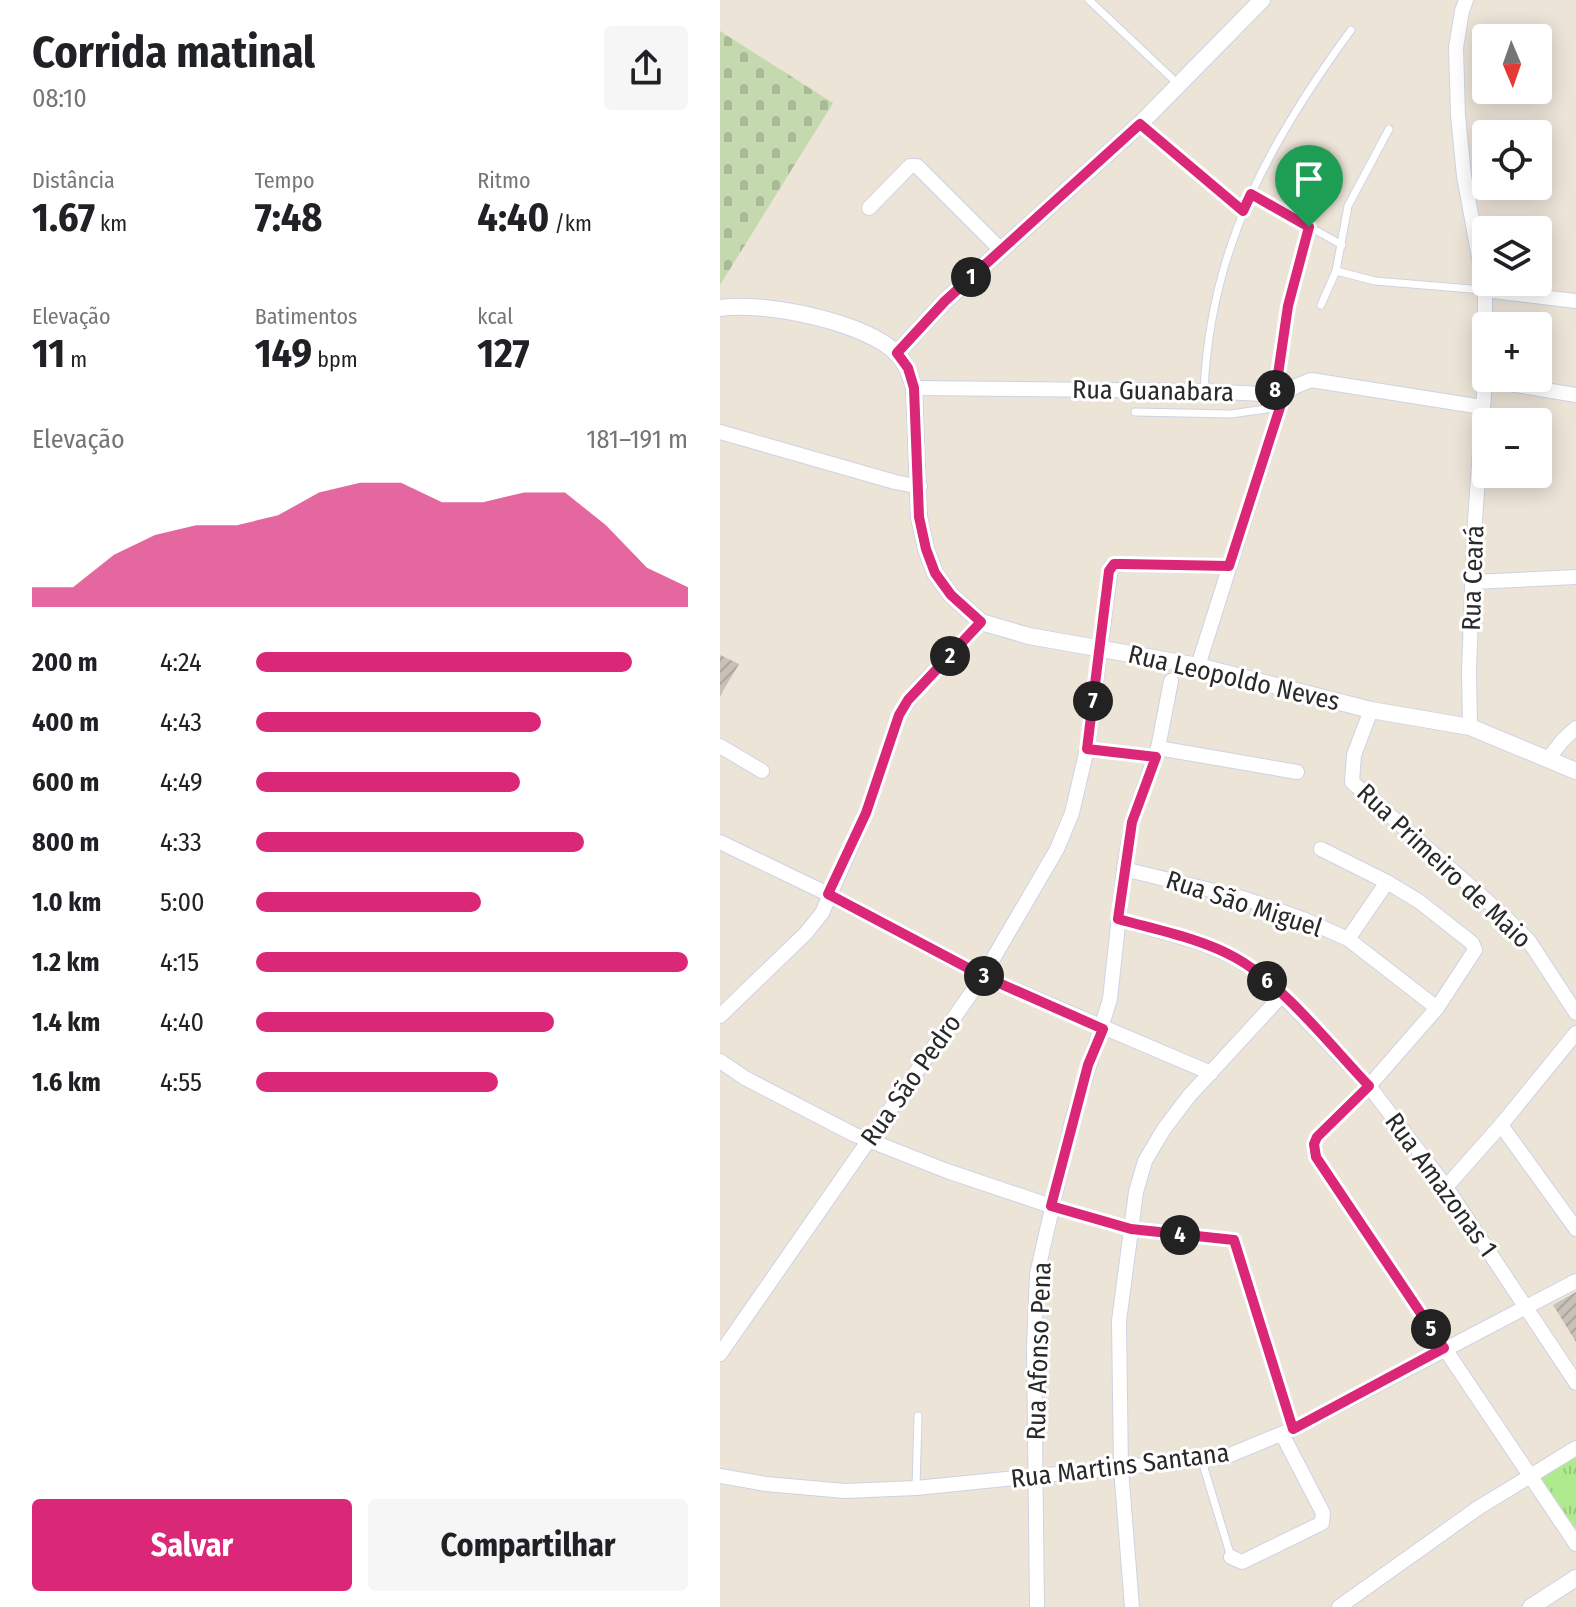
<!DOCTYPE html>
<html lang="pt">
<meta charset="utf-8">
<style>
body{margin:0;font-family:"Fira Sans Condensed",sans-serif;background:#f6f6f6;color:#202124;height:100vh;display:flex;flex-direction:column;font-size:30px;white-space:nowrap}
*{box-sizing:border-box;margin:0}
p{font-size:26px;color:#757577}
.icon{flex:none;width:44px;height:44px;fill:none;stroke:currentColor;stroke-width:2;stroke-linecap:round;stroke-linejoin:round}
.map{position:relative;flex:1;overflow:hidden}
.details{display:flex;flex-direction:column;background:#fff;width:720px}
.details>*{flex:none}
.needle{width:52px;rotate:178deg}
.buttons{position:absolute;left:752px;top:24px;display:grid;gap:16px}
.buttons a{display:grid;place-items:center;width:80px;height:80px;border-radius:8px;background:#fff;box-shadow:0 4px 20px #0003;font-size:40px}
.pin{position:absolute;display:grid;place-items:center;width:68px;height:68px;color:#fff;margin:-82px -34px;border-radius:50% 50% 50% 0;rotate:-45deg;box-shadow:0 0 8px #0007}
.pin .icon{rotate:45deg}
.km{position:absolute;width:40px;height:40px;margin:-20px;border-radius:50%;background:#222;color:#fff;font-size:22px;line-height:40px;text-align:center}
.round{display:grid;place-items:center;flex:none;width:84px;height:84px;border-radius:8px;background:#f6f6f6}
.head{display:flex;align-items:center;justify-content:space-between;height:136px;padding:0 32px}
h1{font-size:44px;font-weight:700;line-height:60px}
.metrics{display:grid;grid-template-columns:repeat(3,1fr);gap:12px;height:136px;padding:8px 32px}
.metrics div{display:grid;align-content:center}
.metrics b{font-size:40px;font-weight:700}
.metrics small{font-size:22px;font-weight:400}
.metrics p{font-size:22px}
.chart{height:224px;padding:16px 32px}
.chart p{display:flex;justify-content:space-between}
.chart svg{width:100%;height:144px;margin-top:8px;fill:#db2777;opacity:.7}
.cta{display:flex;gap:16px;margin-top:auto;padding:16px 32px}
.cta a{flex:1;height:92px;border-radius:8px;background:#db2777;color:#fff;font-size:32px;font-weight:700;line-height:92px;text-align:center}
.cta a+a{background:#f6f6f6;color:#202124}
ul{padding:0 32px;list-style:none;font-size:26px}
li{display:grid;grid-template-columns:128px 96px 1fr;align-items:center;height:60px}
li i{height:20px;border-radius:10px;background:#db2777}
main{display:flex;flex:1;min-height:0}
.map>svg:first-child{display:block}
</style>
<main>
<section class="details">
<div class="head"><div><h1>Corrida matinal</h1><p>08:10</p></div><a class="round"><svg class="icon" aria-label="share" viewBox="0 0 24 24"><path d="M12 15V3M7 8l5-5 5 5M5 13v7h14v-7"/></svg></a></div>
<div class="metrics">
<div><p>Distância</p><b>1.67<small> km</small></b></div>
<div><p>Tempo</p><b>7:48</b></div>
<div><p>Ritmo</p><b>4:40<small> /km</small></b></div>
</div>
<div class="metrics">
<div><p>Elevação</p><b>11<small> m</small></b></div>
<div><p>Batimentos</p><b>149<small> bpm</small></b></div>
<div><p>kcal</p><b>127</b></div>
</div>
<div class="chart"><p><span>Elevação</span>181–191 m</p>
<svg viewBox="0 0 160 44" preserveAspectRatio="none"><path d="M0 44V38L10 38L20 28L30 22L40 19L50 19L60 16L70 9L80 6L90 6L100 12L110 12L120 9L130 9L140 19L150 32L160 38V44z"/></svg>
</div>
<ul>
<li><b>200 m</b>4:24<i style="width:87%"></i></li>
<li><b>400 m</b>4:43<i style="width:66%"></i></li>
<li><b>600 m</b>4:49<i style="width:61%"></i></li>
<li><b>800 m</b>4:33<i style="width:76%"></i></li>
<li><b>1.0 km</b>5:00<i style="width:52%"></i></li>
<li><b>1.2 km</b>4:15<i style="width:100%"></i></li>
<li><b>1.4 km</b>4:40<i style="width:69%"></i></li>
<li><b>1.6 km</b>4:55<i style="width:56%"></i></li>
</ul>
<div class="cta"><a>Salvar</a><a>Compartilhar</a></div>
</section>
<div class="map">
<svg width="856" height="1607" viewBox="0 0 856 1607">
<defs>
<pattern id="grass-tufts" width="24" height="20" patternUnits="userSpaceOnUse" patternTransform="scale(2)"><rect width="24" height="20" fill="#b0ea8e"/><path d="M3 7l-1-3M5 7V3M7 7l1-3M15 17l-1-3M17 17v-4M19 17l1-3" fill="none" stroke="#97c97a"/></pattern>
<pattern id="cemetery-stones" width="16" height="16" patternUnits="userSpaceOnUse" patternTransform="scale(2)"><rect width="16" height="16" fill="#c4d9ae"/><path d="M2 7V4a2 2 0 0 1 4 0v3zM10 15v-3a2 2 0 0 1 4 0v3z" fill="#a8ba96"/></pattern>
<pattern id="building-hatch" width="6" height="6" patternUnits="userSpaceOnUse" patternTransform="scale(2)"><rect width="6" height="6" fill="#c8c1b8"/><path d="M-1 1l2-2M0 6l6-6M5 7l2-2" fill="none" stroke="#aca69e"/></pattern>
</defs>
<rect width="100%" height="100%" fill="#ede4d8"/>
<polygon fill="url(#grass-tufts)" points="856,1455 856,1529 818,1474"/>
<polygon fill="url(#cemetery-stones)" points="0,31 113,103 0,285"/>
<g fill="url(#building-hatch)">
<polygon points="0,655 19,664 0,696"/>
<polygon points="856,1292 856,1342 833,1305"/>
</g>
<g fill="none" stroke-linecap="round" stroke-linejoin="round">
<defs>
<g id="service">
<polyline points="369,0 458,84"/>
<polyline points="421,125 523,211"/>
<polyline points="531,194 622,245"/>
<polyline points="616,271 655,281 764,290"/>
<polyline points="601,305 616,271 628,206 669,129"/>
<path d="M484 391C490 249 549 142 631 30"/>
<polyline points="555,395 568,306 589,227"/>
<polyline points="415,412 511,414 560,407"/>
<polyline points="482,1461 511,1557"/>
<polyline points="196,1488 198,1416"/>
</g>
<g id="minor">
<polyline points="746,0 742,11 736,48 738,115 744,176 765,290 765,380 754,534 749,671 750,727"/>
<polyline points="149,208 190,166 197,166 281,250"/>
<polyline points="765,290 856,301"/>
<polyline points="765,380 856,395"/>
<polyline points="194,388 484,391 564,395 574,387 591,380 762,407"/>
<polyline points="0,432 175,482 200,487"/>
<polyline points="753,582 856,577"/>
<polyline points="478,666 564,395"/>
<polyline points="651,710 634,755 632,782 783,915 809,941 856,1013"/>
<polyline points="0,746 42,771"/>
<polyline points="438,748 577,772"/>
<polyline points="367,749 436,757"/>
<polyline points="829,758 842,741 856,728"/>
<polyline points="0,842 108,894 263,976 491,1073"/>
<polyline points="601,849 667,882 700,902 752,943 755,950 717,1008 649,1086 597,1137 594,1144 596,1157 856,1544"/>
<polyline points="404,869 523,898 583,919 628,939 717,1008"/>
<polyline points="398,919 478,942 514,957 539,973 562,995 649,1086 726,1187 856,1383"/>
<polyline points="628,939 667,882"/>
<polyline points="0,1016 86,933 102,913 146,813 179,715 196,690 261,622"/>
<polyline points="0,1061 25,1078 133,1134 227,1171 331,1206 411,1229 514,1240 573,1429"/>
<polyline points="781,1125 856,1229"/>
<polyline points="726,1187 781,1125 856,1033"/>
<polyline points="0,1354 263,976 337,849 352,813 367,749 391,567 402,564 509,566"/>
<polyline points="0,1476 46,1484 125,1491 196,1488 505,1457 573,1429 856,1281"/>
<polyline points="511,1557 522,1562 602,1523 603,1513 562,1434"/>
<polyline points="317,1607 314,1346 317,1274 352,1121 390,999 404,869 412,822 438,748 451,681"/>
<polyline points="412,1607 401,1469 399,1321 416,1192 425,1161 444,1129 469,1096 562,995"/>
<polyline points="619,1607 758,1508 856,1448"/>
</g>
<g id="tertiary">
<path d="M0 308C42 301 149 322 178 355 187 364 190 376 194 388L199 517 206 549 215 573 231 595 261 622 309 636 478 666 651 710 750 727 856 771"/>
<polyline points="177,353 225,301 420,124 542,0"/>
<polyline points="811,1607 856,1578"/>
</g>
</defs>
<use href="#service" stroke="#ced2e4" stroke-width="9"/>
<use href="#minor" stroke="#ced2e4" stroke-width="16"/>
<use href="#tertiary" stroke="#ced2e4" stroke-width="18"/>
<use href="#service" stroke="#fff" stroke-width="7"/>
<use href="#minor" stroke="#fff" stroke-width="14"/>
<use href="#tertiary" stroke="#fff" stroke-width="16"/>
</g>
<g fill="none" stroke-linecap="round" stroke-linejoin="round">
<defs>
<path id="route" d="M420 124 523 211 531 194 589 227 568 306 555 395H564L509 566 402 564H394L389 571 367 749 436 757 412 822 398 919C437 930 480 938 516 958 561 983 612 1047 649 1086L597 1137 594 1144 596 1157 724 1348 573 1429 514 1240 411 1229 331 1206 368 1065 383 1029 263 976 108 894 146 813 179 715 188 700 261 622 231 595 215 573 206 549 199 517 194 388 188 368 177 353 225 301Z"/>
</defs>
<use href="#route" stroke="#fff" stroke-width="16"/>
<use href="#route" stroke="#db2777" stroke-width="10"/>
</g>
<g text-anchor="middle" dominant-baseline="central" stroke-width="6" stroke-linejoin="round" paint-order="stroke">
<g font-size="26" fill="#292929" stroke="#fff">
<text transform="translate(433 391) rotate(1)">Rua Guanabara</text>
<text transform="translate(753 578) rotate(-88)">Rua Ceará</text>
<text transform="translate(514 678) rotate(13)">Rua Leopoldo Neves</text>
<text transform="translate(724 866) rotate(43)">Rua Primeiro de Maio</text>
<text transform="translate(524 904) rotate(18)">Rua São Miguel</text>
<text transform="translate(191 1080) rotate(-55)">Rua São Pedro</text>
<text transform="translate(721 1185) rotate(54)">Rua Amazonas 1</text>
<text transform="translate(319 1351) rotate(-88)">Rua Afonso Pena</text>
<text transform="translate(400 1466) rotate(-7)">Rua Martins Santana</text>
</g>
</g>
</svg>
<div class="buttons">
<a><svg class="needle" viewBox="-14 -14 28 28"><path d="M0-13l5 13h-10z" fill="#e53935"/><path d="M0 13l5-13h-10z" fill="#757577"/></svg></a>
<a><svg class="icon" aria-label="locate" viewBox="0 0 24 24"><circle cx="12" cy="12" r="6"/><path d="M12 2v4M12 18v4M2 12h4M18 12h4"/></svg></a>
<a><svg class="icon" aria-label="layers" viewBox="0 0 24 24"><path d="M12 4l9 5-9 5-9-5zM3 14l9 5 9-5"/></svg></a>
<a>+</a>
<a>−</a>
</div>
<div class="pin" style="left:589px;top:227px;background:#1e9e55"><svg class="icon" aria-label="arrive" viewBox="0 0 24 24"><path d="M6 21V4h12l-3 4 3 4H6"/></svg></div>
<b class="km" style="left:251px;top:277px">1</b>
<b class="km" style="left:230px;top:656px">2</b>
<b class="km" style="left:264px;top:976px">3</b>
<b class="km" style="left:460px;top:1235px">4</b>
<b class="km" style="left:711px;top:1329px">5</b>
<b class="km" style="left:547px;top:981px">6</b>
<b class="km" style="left:373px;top:701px">7</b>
<b class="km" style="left:555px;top:390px">8</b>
</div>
</main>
